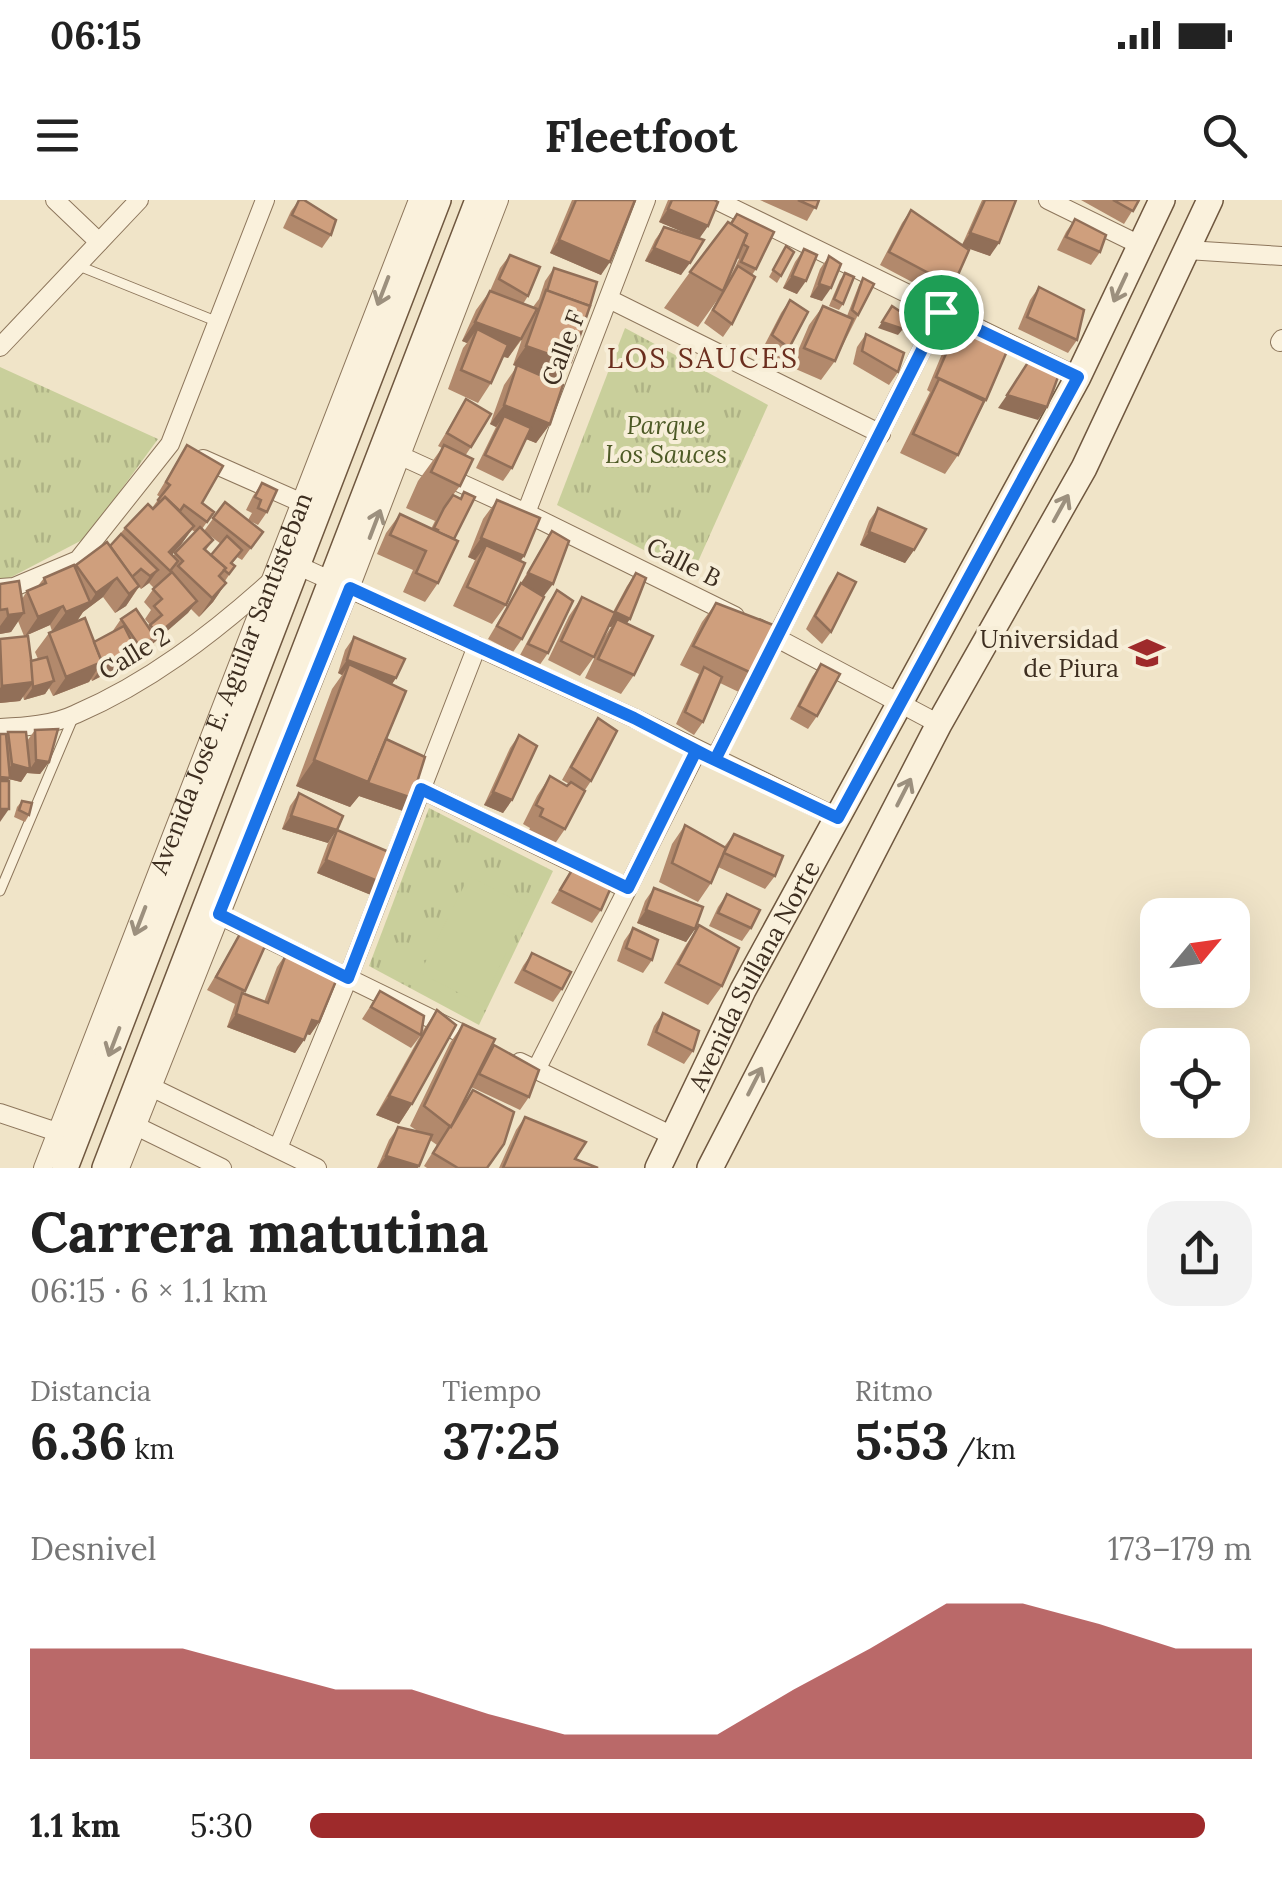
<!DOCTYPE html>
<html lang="es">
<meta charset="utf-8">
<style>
body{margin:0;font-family:Lora,serif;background:#f2f2f2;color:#222;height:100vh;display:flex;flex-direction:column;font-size:38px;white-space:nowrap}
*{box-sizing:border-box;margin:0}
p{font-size:32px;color:#767676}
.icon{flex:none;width:55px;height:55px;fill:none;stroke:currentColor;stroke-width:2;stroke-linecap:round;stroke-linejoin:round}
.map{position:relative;height:968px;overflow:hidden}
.panel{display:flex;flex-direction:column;background:#fff;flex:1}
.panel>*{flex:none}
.needle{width:65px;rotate:61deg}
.tools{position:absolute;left:1140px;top:698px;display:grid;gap:20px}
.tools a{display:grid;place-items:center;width:110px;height:110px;border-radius:20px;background:#fff;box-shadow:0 10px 40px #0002;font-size:50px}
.pin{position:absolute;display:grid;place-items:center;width:85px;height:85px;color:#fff;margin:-42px;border:5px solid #fff;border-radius:50%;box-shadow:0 2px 10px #0007}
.round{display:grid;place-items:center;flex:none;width:105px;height:105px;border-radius:30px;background:#f2f2f2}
.overview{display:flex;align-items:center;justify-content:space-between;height:170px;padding:0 30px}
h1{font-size:55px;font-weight:700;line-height:75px}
.figures{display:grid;grid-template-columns:repeat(3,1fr);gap:15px;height:170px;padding:10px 30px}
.figures div{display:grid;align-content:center}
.figures b{font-size:50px;font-weight:700}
.figures small{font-size:28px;font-weight:400}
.figures p{font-size:28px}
.chart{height:280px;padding:20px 30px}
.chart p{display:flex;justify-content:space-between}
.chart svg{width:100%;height:180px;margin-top:10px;fill:#9e2a2b;opacity:.7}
ul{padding:0 30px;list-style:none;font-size:32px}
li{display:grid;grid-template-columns:160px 120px 1fr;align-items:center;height:75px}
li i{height:25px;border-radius:12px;background:#9e2a2b}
.status{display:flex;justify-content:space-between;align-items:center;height:70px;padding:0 50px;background:#fff;direction:ltr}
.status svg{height:28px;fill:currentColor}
header{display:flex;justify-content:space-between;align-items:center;height:130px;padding:0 30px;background:#fff;font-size:45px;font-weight:700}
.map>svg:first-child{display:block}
</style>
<div class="status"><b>06:15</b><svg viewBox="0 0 49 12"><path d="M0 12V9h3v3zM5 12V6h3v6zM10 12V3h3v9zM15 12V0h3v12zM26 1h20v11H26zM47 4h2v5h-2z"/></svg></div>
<header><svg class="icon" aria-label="menu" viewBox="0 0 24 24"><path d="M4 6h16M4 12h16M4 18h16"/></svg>Fleetfoot<svg class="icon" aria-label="search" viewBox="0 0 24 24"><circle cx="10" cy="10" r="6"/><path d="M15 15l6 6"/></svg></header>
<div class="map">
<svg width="1282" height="968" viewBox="0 0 1282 968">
<defs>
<pattern id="grass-tufts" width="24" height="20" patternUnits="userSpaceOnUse" patternTransform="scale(2.5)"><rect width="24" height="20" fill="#c9cf9b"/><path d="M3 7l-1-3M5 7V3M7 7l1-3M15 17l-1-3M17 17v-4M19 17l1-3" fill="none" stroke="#aeb285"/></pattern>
</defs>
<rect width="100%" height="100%" fill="#f0e4c8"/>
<g fill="url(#grass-tufts)">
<polygon points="625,128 768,205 692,375 557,305"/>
<polygon points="0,167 158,239 86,338 0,383"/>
<polygon points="429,608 553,671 479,825 369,766"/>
</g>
<polygon fill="#c9cf9b" points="469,676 529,707 481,804 420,773"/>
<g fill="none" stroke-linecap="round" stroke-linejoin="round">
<defs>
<g id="lane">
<polyline points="79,66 218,122"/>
<polyline points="0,691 73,518"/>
</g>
<g id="street">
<polyline points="55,0 99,42"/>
<polyline points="716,0 1078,177"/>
<polyline points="1048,0 1140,45"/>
<polyline points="1187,50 1282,56"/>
<polyline points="609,99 881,234"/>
<polyline points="1280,142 1282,139"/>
<polyline points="0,147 139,0"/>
<polyline points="401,256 526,313 735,416"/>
<polyline points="203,259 300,302"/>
<polyline points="526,313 646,0"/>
<polyline points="290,362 634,518 838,618"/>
<polyline points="0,388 14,387 78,360 170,244 265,0"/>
<polyline points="758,428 939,524"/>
<path d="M0 528C25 527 53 525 76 514 148 483 211 435 269 383"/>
<polyline points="715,559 941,112"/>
<polyline points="421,589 627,689"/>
<polyline points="219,715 479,842"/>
<polyline points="520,862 673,936"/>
<polyline points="536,870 697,551"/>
<polyline points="151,887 317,968"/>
<polyline points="0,913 57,932"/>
<polyline points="136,926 222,968"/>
<polyline points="278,948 348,778 477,446"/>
<path id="s1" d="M43 968 418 0"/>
<polyline points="120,968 350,388 499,0"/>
</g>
<g id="secondary">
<polyline points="65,968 438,0"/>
<polyline points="105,968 478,0"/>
<path id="s2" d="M658 968 743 790 1078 177 1162 0"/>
<polyline points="710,968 939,524 1084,268 1210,0"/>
</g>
</defs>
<use href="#lane" stroke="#8d765c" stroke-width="11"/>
<use href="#street" stroke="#8d765c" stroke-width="20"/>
<use href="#secondary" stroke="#6f573f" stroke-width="28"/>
<use href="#lane" stroke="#faf1dc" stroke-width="9"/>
<use href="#street" stroke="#faf1dc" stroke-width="18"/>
<use href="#secondary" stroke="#faf1dc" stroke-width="25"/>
</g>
<g fill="#b2896c" fill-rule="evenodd">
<polygon points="299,0 331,35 322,48 283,28 291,11"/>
<polygon points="572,0 635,0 601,75 550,53"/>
<polygon points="668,0 714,0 708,26 699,38 681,75 645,61 655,40 664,27 696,37 659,22"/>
<polygon points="760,0 819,0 807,21"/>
<polygon points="982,0 1016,0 990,56 966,47 953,86 944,99 880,65 902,23 911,10 962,45"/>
<polygon points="1081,0 1139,0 1124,24"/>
<path d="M737 14 756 69 752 75 732 124 723 137 704 123 718 99 698 127 664 108 690 72ZM737 58 739 59 726 85Z"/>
<polygon points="1075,19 1100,52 1091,65 1057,50 1066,32"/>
<polygon points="786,46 781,76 777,83 769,77"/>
<polygon points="804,49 797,94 783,88 795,62"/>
<polygon points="510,55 528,96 523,104 533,107 539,99 545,81 554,68 571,162 557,181 531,171 550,224 536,243 526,239 512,268 503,281 476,268 496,227 490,224 504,185 517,166 513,165 522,139 508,158 503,157 491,183 478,203 448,189 463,148 467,143 462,141 476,110 490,91 500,68"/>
<polygon points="829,56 822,101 810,97 820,69"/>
<polygon points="845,73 843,104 839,110 829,106 840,80"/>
<polygon points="863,78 858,115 835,161 821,180 791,167 809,125 823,106 847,116 859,85"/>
<polygon points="1039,87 1077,140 1068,153 1018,129 1030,100"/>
<polygon points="790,100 789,148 780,161 763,148 781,113"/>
<polygon points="961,119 986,200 958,255 945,274 900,253 930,192 927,190 951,132"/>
<polygon points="866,134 898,172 889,185 853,164 857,147"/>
<polygon points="466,199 471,247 465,256 460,286 453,295 460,299 464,292 454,339 438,383 425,402 403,392 413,370 377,354 386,333 400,314 431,329 435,321 406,308 418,281 442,248 438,246"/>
<path d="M187 245 202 303 214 312 202 329 213 340 206 350 211 355 221 344 204 331 225 302 263 332 242 360 237 357 232 364 235 366 225 381 226 383 213 402 199 417 191 409 146 450 131 460 130 458 127 463 92 481 91 479 89 482 53 496 49 488 45 494 24 500 23 496 20 501 0 503V439L24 436 18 421 11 432 0 434V384L22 399 27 391 37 387 44 378 75 366 110 346 125 328 152 308 160 297 157 295ZM192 330 195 332 173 356 172 355ZM149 383 154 388 144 402 151 410 145 419 150 425 148 427 121 419 112 432 94 442 49 433 35 452 38 459 31 461 25 436 50 425 52 431 77 421 83 412 103 397 115 413 126 406 139 387 141 389Z"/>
<polygon points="262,283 267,312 258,325 248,320 252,313 246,310 253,296"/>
<polygon points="497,300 521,361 506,405 492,424 453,406 475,360 468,357 483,319"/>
<polygon points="878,308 914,350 905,363 860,345 869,321"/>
<polygon points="552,331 544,396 522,439 513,452 488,439"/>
<polygon points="636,373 627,423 634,475 621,494 585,478 604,438 611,427 608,426 594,457 580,476 548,460 569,416 582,397 613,412 627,386"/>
<polygon points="838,373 831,432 822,444 806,429 829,386"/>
<polygon points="557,390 548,453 539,466 519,457 548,403"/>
<polygon points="716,403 758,476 745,495 720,483 703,522 694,535 676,524 699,474 680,465 702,422"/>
<polygon points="354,437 396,478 392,484 386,539 403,611 359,596 350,607 296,586 332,489 342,475 338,473 345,450"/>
<polygon points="821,464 817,516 808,529 790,519 812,477"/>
<polygon points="598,518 591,581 585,590 565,629 552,648 527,635 530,628 523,624 537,596 550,576 567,586 569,584 562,580 589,531"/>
<polygon points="35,530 49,562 40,574 27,573 21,582 9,579 8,581 6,536 8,532 27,541"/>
<polygon points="519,535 512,600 503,613 484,605 510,548"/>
<polygon points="299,593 328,643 282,629 290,606"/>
<polygon points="22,601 29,615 25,622 14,617 17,607"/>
<polygon points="685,625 724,647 734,634 775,676 765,689 718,667 711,683 698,702 659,682 672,644"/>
<polygon points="337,630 376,697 317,673 328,643"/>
<polygon points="575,665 601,710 592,723 551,703"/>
<polygon points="654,688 695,729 686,742 637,723 645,701"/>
<polygon points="727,694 751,728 742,741 709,726 718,707"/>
<polygon points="699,725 722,786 708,805 664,783 686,745"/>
<polygon points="633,728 652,760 643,773 617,761 624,741"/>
<polygon points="240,734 245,791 243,794 264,802 277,767 286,754 319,822 310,835 307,834 304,840 295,853 227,827 235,804 207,790"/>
<polygon points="532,753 562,789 553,802 514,783 523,766"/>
<polygon points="380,791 421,835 411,848 362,819"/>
<polygon points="437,810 412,904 399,924 376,915 424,829"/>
<polygon points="663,813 693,851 684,864 647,845 654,826"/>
<polygon points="463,824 529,897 520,910 471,887 462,905 487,968 427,968 424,966 437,945 430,940 418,968 377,968 389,940 398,927 419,932 410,926 450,843"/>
<polygon points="525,917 575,959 598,968 499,968 516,930"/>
</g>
<g fill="#916f58">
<polygon points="668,9 708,26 699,39 659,22"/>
<polygon points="970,33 999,43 990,56 961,46"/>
<polygon points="559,40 610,62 601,75 550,53"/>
<polygon points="654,48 690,63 681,75 645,61"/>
<polygon points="792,76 806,81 797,94 783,88"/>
<polygon points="819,84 831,88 822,101 810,97"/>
<polygon points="475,122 521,139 508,158 471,144 477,129 467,143 462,141"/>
<polygon points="882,122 903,129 898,135 878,128"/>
<polygon points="526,146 571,162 557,181 513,165"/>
<polygon points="1007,195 1047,207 1038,220 998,208"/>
<polygon points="504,205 550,224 536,243 499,228 504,216 496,227 490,224"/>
<polygon points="194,326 181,345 163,364 169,352"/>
<polygon points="869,332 914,350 905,363 860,345"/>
<polygon points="481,338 524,356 511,375 486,345 475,360 468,357"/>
<polygon points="158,370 149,383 141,389 150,376"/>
<polygon points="528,373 553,384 544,396 519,386"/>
<polygon points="117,378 103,397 83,412 77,421 52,431 66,412 90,402 96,393"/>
<polygon points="226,383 213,402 199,417 212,398"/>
<polygon points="139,386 126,406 115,413 129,394"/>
<polygon points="197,401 188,413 149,447 158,434"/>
<polygon points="63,406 50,425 25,436 38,417"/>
<polygon points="615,412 630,419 621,432 617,419 611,427 606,425"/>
<polygon points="24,413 11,432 0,434 0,426 8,415"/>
<polygon points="155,437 146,450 131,460 140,447"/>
<polygon points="136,450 127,463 92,481 101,468"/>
<polygon points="347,460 396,478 387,491 349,464 342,475 338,473"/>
<polygon points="102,462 89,482 53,496 66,477"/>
<polygon points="54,481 45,494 24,500 33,487"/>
<polygon points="34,482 20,501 0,503 0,488 2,486"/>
<polygon points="36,560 49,562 40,574 27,573 21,582 9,579 0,591 0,577 3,577 12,564 30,569"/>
<polygon points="314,560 412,598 403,611 359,596 350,607 296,586"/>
<polygon points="493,592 512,600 503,613 484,605"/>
<polygon points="0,609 9,609 0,622"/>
<polygon points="291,616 337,630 328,643 282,629"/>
<polygon points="326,660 385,684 376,697 317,673"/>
<polygon points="646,710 695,729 686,742 637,723"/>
<polygon points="236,814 304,840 295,853 227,827"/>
<polygon points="312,820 319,822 310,835 302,833"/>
<polygon points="389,896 412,904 399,924 376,915"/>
<polygon points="386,956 419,966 418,968 377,968"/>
</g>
<g fill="#cf9f7d" stroke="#916f58" stroke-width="2.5">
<polygon points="299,0 304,0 336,20 331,35 292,15"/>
<polygon points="576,0 635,0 610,62 559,40"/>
<polygon points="672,0 714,0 718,2 708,26 668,9"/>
<polygon points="798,0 819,0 816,8"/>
<polygon points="985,0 1016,0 999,43 970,33"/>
<polygon points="1113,0 1139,0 1133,11"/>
<polygon points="911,10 969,50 953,86 889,52"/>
<polygon points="737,14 774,32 756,69 741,62 748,47 743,44 747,34 731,24"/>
<polygon points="1075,19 1106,35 1100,52 1066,37"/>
<polygon points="728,22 747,34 723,91 690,72"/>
<polygon points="664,27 704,40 690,63 654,48"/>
<polygon points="786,46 794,52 781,76 773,70"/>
<polygon points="804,49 817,55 806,81 792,76"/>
<polygon points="510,55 540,67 528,96 499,79"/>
<polygon points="829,56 841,64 831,88 819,84"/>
<polygon points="738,66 755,77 732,124 713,110"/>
<polygon points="554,68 597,82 590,106 547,91"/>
<polygon points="845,73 854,77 843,104 834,99"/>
<polygon points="863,78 874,84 858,115 852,110"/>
<polygon points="1039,87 1084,110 1077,140 1027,117"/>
<polygon points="546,90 590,106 571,162 526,146"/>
<polygon points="490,91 537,109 521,139 475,122"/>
<polygon points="790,100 808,112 789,148 772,135"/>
<polygon points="823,106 853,119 835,161 804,148"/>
<polygon points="892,106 910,118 903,129 882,122"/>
<polygon points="961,119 1010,144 986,200 936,177"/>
<polygon points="477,129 508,145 491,183 461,170"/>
<polygon points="866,134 904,153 898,172 862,151"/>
<polygon points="1034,153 1062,166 1047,207 1007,195"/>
<polygon points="517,165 563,185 550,224 504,205"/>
<polygon points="939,179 984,201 958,255 913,234"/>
<polygon points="466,199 491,214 471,247 447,233"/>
<polygon points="504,216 531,228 512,268 485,255"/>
<polygon points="187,245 223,266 202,303 214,312 207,322 184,305 180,311 165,297 160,302 158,300 170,285 166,282"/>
<polygon points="444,245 473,259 460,286 431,272"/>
<polygon points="262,283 277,290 267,312 258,308 261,300 255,297"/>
<polygon points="464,292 475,297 454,339 437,332 438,330 434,328 444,308 453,295 461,299"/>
<polygon points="165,297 194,326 169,352 178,361 170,371 125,328 148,304 153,309"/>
<polygon points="497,300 540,318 524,356 481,338"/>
<polygon points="225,302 263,332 251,348 213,318"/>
<polygon points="878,308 926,329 914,350 869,332"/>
<polygon points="400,314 458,341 438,383 416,373 426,351 390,335"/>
<polygon points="200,327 213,340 204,349 226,368 219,376 226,383 212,398 178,366 183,361 175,353"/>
<polygon points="552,331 569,341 553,384 528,373"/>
<polygon points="121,334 158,370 150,376 141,369 132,377 110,346"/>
<polygon points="227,336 242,350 231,363 235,366 229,374 224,370 226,368 211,355"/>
<polygon points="107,342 139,386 129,394 117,378 96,393 76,365"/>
<polygon points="486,345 525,363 506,405 467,387"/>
<polygon points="74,365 90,402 66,412 63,406 38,417 27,391 46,383 44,378"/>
<polygon points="172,372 197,401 158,434 150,425 162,415 154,406 162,399 153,389"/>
<polygon points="636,373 646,378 630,419 615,412"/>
<polygon points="838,373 856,382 831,432 815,416"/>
<polygon points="19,381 24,413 8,415 7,409 0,410 0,384"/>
<polygon points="521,383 544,397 522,439 497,426"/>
<polygon points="557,390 573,401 548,453 528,444"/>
<polygon points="582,397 615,413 594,457 561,441"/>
<polygon points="716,403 781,428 758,476 693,446"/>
<polygon points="136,409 155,437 140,447 121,419"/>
<polygon points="85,418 102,462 66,477 49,433"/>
<polygon points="617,419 653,436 634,475 598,459"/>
<polygon points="124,426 136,450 101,468 100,466 102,462 94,442"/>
<polygon points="28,436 34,482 2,486 0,439"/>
<polygon points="354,437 405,459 396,478 347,460"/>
<polygon points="47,457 54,481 33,487 31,461"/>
<polygon points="349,464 406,491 368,582 314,560"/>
<polygon points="821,464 840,474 817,516 799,506"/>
<polygon points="704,467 722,477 703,522 685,512"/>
<polygon points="598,518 617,531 591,581 571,567"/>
<polygon points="58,529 49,562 36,560 35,530"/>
<polygon points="8,532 26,532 30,569 12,564"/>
<polygon points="0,534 6,534 10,578 0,577"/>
<polygon points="519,535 537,546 512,600 493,592"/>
<polygon points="386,539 425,557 412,598 368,583"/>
<polygon points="550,576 567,586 571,582 585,591 565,629 540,616 543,609 536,605"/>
<rect x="0" y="581" width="9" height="28"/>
<polygon points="299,593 343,616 337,630 291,616"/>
<polygon points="22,601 32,603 29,615 19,610"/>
<polygon points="685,625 726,648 711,683 672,663"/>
<polygon points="337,630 396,655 385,684 326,660"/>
<polygon points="734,634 783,656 775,676 724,653"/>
<polygon points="575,665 612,685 601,710 560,690"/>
<polygon points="654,688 703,707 695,729 646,710"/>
<polygon points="727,694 760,710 751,728 718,713"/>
<polygon points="699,725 739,748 722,786 678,764"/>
<polygon points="633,728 658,740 652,760 626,748"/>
<polygon points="240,734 265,746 245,791 216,777"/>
<polygon points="532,753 571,772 562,789 524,770"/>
<polygon points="286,754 338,776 319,822 312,820 304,840 236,814 242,793 268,803"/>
<polygon points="380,791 424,816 421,835 371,807"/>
<polygon points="437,810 456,825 412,904 389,896"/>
<polygon points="663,813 699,831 693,851 656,832"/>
<polygon points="463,824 495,839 451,927 424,906"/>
<polygon points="494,845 539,870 529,897 479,874"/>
<polygon points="473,890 514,912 504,944 487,968 458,968 433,953 450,926 451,927"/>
<polygon points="525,917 586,942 575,959 598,968 503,968"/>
<polygon points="398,927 432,935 419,966 386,956"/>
</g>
<defs><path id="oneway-shaft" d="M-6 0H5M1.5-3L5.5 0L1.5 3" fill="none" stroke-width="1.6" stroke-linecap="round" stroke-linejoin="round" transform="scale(2.5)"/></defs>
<g stroke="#9c907e">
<use href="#oneway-shaft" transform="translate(1120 88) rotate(115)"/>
<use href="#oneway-shaft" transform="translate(383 91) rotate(111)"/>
<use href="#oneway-shaft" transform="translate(1061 308) rotate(-61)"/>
<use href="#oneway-shaft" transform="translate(375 324) rotate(-69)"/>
<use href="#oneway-shaft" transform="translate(904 592) rotate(-63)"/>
<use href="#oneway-shaft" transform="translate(140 721) rotate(111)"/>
<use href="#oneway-shaft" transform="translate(114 842) rotate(111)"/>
<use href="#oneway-shaft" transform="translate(755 881) rotate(-63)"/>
</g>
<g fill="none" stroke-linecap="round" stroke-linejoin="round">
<defs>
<polyline id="route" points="941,112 715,560 634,518 350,388 219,714 348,778 421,589 628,688 696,551 838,618 1078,177 941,112"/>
</defs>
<use href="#route" stroke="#fff" stroke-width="20"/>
<use href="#route" stroke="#1a73e8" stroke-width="12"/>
</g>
<defs>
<symbol id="university-bare" viewBox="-9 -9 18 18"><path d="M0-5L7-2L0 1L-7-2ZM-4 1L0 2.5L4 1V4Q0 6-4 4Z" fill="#9e2a2b" stroke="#f7eed8" stroke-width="2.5" paint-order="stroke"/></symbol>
</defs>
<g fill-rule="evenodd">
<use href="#university-bare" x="1122" y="428" width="50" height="50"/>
</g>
<g text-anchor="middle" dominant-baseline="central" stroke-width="8" stroke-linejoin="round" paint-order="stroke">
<g font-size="25" fill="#3d2e20" stroke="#f7eed8">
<text transform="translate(563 148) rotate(-69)">Calle F</text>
<text transform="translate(684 362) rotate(27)">Calle B</text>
<text transform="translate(134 453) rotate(-31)">Calle 2</text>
<text stroke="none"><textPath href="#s1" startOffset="520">Avenida José E. Aguilar Santisteban</textPath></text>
<text stroke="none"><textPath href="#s2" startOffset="215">Avenida Sullana Norte</textPath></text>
</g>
<g font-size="25" font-style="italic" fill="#4d5a26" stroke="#f7eed8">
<text x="666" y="225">Parque<tspan x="666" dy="29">Los Sauces</tspan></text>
</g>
<g font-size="25" fill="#3d2e20" stroke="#f7eed8" text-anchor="end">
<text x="1119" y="439">Universidad<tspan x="1119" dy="29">de Piura</tspan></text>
</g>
<g font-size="28" letter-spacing="2.5" fill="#6b2e1e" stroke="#f7eed8">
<text x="703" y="158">LOS SAUCES</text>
</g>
</g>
</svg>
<div class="tools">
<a><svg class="needle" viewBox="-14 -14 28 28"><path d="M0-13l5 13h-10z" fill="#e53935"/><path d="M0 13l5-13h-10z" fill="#767676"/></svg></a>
<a><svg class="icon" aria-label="locate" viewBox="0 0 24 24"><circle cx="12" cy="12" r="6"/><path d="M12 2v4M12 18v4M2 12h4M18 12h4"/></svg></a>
</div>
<div class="pin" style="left:941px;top:112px;background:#1e9e55"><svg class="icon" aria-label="arrive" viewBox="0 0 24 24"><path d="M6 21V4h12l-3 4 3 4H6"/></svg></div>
</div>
<section class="panel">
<div class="overview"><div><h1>Carrera matutina</h1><p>06:15 · 6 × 1.1 km</p></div><a class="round"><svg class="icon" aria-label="share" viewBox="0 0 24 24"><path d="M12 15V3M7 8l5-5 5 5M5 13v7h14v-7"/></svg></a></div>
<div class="figures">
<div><p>Distancia</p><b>6.36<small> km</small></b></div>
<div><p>Tiempo</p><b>37:25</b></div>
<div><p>Ritmo</p><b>5:53<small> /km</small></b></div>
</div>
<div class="chart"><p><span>Desnivel</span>173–179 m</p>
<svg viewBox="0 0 160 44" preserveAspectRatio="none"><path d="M0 44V17L10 17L20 17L30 22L40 27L50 27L60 33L70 38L80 38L90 38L100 27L110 17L120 6L130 6L140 11L150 17L160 17V44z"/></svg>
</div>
<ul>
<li><b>1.1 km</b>5:30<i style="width:95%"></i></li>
</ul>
</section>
